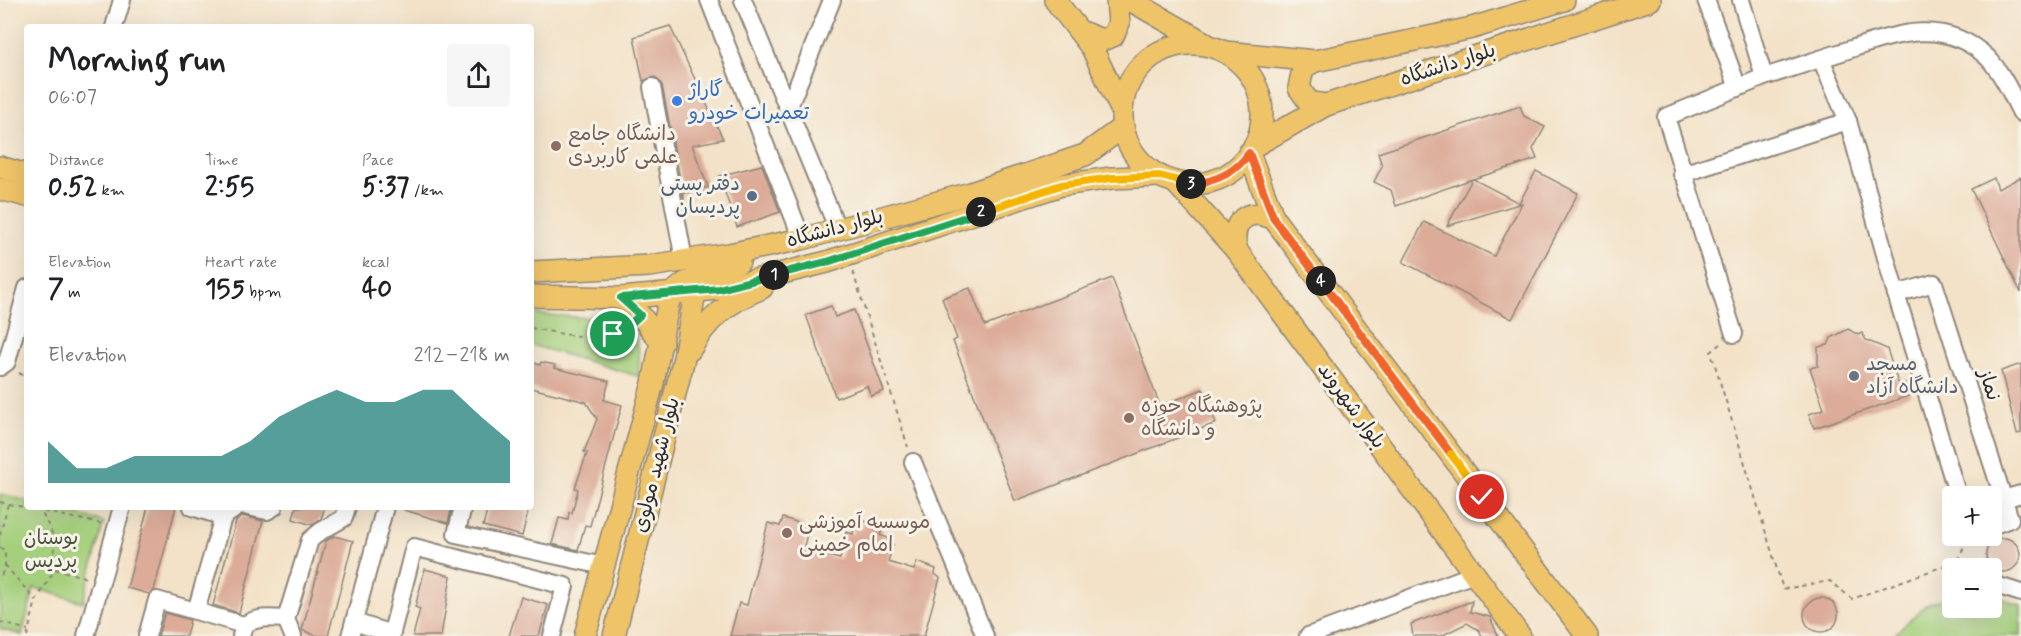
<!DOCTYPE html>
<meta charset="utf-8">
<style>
body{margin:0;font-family:Mynerve,"Playpen Sans Arabic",sans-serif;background:#f6f6f6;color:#202124;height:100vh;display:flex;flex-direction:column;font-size:22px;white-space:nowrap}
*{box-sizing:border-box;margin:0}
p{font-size:20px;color:#757577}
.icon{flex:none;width:33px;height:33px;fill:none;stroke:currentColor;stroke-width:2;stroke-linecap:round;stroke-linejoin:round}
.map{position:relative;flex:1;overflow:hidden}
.side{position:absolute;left:24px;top:24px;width:510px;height:486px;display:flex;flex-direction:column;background:#fff;border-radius:6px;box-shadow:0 6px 24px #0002}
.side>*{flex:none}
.controls{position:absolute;left:1942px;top:486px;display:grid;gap:12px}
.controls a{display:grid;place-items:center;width:60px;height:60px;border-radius:6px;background:#fff;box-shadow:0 6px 24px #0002;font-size:30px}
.pin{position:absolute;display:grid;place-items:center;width:51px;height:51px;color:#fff;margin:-26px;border:3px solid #fff;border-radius:50%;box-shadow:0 2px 6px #0007}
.km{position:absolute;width:30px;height:30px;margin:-15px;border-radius:50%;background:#222;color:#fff;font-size:16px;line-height:30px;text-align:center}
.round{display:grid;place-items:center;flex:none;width:63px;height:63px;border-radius:6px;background:#f6f6f6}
.overview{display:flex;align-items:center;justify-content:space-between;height:102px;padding:0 24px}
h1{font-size:33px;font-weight:800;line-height:45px}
.metrics{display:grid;grid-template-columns:repeat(3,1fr);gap:9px;height:102px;padding:6px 24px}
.metrics div{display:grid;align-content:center}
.metrics b{font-size:26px;font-weight:800}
.metrics small{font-size:16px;font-weight:400}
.metrics p{font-size:16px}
.chart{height:168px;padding:12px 24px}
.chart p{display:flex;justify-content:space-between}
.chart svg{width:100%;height:108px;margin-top:6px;fill:#0f766e;opacity:.7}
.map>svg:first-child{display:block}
</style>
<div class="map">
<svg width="2021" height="636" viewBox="0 0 2021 636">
<rect width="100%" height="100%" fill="#f7f3e8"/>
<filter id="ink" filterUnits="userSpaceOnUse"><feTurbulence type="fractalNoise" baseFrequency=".0167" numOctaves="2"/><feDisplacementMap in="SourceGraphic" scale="12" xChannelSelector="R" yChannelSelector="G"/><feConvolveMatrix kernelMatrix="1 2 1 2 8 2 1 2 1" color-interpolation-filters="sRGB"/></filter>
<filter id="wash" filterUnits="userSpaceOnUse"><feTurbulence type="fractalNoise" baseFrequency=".008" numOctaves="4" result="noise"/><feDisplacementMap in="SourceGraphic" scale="24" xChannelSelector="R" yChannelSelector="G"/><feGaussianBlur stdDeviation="1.35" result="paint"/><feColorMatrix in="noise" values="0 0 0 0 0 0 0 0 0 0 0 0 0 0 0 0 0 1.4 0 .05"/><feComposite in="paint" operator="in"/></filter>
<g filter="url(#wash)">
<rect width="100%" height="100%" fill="#f3e2c8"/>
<g fill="#a4cf7b" stroke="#687d53" stroke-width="1.5">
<path d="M531 314 624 320C640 336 641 355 638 376L531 345Z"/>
<polygon points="0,494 27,501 27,507 50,507 104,522 83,602 34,588 22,635 0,629"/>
<polygon points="1992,595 2021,605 2021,636 1893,636 1927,604 1953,596 1953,608 1992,608"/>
</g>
<g id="blocks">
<g fill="#dcac99">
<polygon points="670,26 723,139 692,145 708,187 684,193 684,200 662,85 655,77 643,81 634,37"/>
<polygon points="1520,106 1524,116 1545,127 1533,149 1537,159 1473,179 1519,203 1536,171 1578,193 1512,319 1403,262 1424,222 1494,256 1522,203 1447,226 1472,179 1396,206 1391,190 1374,182 1382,166 1378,153"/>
<polygon points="762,165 780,212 737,227 719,176"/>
<polygon points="2021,177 2021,293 1971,189 1994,178 1998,189"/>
<polygon points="1112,278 1160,406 1203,389 1216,423 1015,501 953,341 957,339 942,298 970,288 985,326"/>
<polygon points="831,306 835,317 854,310 884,391 871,396 867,386 836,398 806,315"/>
<polygon points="1848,329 1858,335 1862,333 1866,340 1887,349 1898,383 1907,383 1911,395 1814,428 1809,414 1824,409 1810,368 1818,366 1818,347 1828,345 1831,338"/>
<polygon points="531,362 540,365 541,362 555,365 554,368 609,381 604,400 622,405 590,526 585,525 578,550 552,544 559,518 568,520 569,512 572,513 578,489 575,488 587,453 584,452 597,419 586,402 531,388"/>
<polygon points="2021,364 2021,433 2017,434 2001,371"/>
<polygon points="148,507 176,507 154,590 149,594 127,588"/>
<polygon points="296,507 325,507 321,519 312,525 293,519"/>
<polygon points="405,507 452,507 448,523 404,510"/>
<polygon points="488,507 507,507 528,512 522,536 483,526"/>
<polygon points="243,516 263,521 239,613 213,605 236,521"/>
<polygon points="783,518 803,524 801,531 807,534 803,550 840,559 846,532 853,534 854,528 861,530 864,521 883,527 880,535 888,538 887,543 893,544 888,562 914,570 917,562 936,569 935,574 940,578 924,636 730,636 739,603 747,605 768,523 780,526"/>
<polygon points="334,536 353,541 328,636 317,636 302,630 326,541"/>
<circle cx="2003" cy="555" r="17"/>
<polygon points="425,569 451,576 441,636 413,636 420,609 415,607"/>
<polygon points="521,597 548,605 539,636 509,636"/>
<circle cx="1821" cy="615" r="17"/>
<polygon points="1472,601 1470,612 1490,617 1498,636 1482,636 1479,630 1467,623 1441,636 1413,636 1411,624"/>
<polygon points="165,613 190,620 186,636 158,636"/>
</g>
</g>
</g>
<g filter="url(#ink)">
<use href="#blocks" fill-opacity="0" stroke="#8f867a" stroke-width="1.5"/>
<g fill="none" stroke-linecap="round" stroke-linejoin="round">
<defs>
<g id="minor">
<polyline points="709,0 802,239"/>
<polyline points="743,0 838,230"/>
<polyline points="1706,0 1738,88"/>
<path d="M1741 0 1764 77C1790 69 1816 60 1842 52 1893 35 1943 15 1988 58 2002 73 2012 95 2021 113"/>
<polyline points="114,27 122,0"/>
<polyline points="1821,59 1848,121 1896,294 1958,496"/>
<polyline points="652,87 684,260"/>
<polyline points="788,109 832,0"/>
<polyline points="1682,174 1848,121"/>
<polyline points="1896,294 1934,283 2010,519 1992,526"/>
<polyline points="1734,334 1666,117 1764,77"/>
<polyline points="0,367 7,362 27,288"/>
<polyline points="913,462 985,636"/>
<polyline points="2003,499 2021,494"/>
<polyline points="192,507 223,517"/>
<polyline points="248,507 267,511 274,507"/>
<polyline points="463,507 456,534 604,566"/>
<polyline points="1996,585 2021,593"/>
<polyline points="196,611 223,517 238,507"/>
<polyline points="286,619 293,636"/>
<polyline points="354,622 392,634"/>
<polyline points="86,636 122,507"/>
<polyline points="147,636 157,600 244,625"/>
<path d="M241 636 244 625C259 616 270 618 286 619L310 540 321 531 344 518 347 507"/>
<polyline points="350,636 385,507"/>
<polyline points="391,636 414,547 565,586 552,636"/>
<polyline points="1308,636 1474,574"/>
</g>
<g id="major">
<polyline points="1055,0 1092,48 1122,111"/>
<polyline points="1130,0 1205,43"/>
<polyline points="1079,31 1102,40 1113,36 1119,23 1117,0"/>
<circle cx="1192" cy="114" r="70"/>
<polyline points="1225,52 1315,61 1472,28 1564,0"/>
<polyline points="1315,61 1303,68 1299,88 1309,102 1326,105"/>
<polyline points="1254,146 1326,105 1650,0"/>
<polyline points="1249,153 1274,219 1587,636"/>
<polyline points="0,167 27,175"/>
<polyline points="1175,182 1237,251 1520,636"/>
<polyline points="0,189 27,196"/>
<path d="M1237 251C1229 222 1247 206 1274 219"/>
<polyline points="531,272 649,266 729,254 802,239 971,193 1085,155 1123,127"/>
<polyline points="531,296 621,298 719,289 827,262 1061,185 1112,178 1160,176"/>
<polyline points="621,298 640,315 662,343"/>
<path d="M690 350C707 319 728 302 762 288"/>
<polyline points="585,636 653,383 670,295 685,283 739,262"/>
<polyline points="614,636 684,358 695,292"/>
</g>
</defs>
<use href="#minor" stroke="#8f867a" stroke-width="20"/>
<use href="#major" stroke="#8f867a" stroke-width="24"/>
<g stroke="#8f867a" stroke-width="2" stroke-dasharray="4.5 4.5" stroke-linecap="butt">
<polyline points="853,272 908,447"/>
<path d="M531 328C561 333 600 345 628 327"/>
<polyline points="1721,344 1711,352 1783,589 1830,581 1852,599 1958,561 1968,536"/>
<polyline points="19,373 27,377"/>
<polyline points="0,502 102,524"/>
<polyline points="0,535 8,504"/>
<polyline points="0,547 5,551 5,565 0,580"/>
<polyline points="5,565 36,601"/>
<polyline points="55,569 87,578"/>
<polyline points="0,622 28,630"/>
<polyline points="27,636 36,601 55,569 53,535 41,511"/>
</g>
<use href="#minor" stroke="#fff" stroke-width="16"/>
<use href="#major" stroke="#efc469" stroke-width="21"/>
</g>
</g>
<g fill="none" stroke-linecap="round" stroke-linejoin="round" filter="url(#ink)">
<defs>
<polyline id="split-1" points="613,334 628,326 640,315 621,298 719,289 774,275"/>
<polyline id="split-2" points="774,275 827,262 981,212"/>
<polyline id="split-3" points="981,212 1061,185 1112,178 1160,176 1191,184"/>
<path id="split-4" d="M1191 184C1214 182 1235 174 1249 153L1274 219 1321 281"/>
<polyline id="split-5" points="1321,281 1451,454"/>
<polyline id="split-6" points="1451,454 1482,497"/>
</defs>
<use href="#split-1" stroke="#fff" stroke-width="12"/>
<use href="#split-2" stroke="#fff" stroke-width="12"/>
<use href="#split-3" stroke="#fff" stroke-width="12"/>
<use href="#split-4" stroke="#fff" stroke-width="12"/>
<use href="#split-5" stroke="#fff" stroke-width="12"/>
<use href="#split-6" stroke="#fff" stroke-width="12"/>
<use href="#split-1" stroke="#22a559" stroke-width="8"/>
<use href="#split-2" stroke="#22a559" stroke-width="8"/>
<use href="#split-3" stroke="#f5b400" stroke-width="8"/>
<use href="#split-4" stroke="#f0652b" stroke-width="8"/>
<use href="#split-5" stroke="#f0652b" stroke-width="8"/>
<use href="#split-6" stroke="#f5b400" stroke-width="8"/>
</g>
<circle fill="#3f7fe0" stroke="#f7f3e8" stroke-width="2" cx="677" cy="101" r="6"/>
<g fill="#8d6e63" stroke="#f7f3e8" stroke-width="2">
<circle cx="556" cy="146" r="6"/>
<circle cx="1129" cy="418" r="6"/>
<circle cx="787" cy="533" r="6"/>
</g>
<circle fill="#5c6f8a" stroke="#f7f3e8" stroke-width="2" cx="752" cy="196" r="6"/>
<circle fill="#6b7280" stroke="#f7f3e8" stroke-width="2" cx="1854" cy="376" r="6"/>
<g text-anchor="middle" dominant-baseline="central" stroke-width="6" stroke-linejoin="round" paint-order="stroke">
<g font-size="20" fill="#2b2b2b" stroke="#f7f3e8">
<text transform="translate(1448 65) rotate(-18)">بلوار دانشگاه</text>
<text transform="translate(835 229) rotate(-15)">بلوار دانشگاه</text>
<text transform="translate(1989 385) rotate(72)">نماز</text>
<text transform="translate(1351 406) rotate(54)">بلوار شهروند</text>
<text transform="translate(657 465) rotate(-76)">بلوار شهید مولوی</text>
</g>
<g font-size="20" fill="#366cbe" stroke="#f7f3e8" text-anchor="start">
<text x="689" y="90">گاراژ<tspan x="689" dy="23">تعمیرات خودرو</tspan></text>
</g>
<g font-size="20" fill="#785e54" stroke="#f7f3e8" text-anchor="start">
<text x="568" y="134">دانشگاه جامع<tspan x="568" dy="23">علمی کاربردی</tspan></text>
<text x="1141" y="406">پژوهشگاه حوزه<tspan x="1141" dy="23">و دانشگاه</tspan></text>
<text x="799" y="522">موسسه آموزشی<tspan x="799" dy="23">امام خمینی</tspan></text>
</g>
<g font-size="20" fill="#4e5e75" stroke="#f7f3e8" text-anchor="end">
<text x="740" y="184">دفتر پستی<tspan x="740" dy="23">پردیسان</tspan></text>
</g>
<g font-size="20" fill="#5b616d" stroke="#f7f3e8" text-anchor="start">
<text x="1866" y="364">مسجد<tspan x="1866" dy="23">دانشگاه آزاد</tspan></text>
</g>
<g font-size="20" fill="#49543f" stroke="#f7f3e8">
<text x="51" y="538">بوستان<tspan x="51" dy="23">پردیس</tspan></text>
</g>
</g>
</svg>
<div class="controls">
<a>+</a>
<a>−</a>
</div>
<div class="pin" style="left:613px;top:334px;background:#1e9e55"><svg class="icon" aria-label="arrive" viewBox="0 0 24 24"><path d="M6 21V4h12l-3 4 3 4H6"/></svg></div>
<div class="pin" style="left:1482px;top:497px;background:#d93025"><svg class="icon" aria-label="check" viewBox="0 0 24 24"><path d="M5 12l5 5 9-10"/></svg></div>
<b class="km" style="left:774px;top:275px">1</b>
<b class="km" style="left:981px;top:212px">2</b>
<b class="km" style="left:1191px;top:184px">3</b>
<b class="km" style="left:1321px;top:281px">4</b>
<section class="side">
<div class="overview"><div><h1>Morning run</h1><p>06:07</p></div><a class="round"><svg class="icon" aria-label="share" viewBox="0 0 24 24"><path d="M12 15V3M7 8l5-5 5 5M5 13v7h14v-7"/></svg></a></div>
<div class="metrics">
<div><p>Distance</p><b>0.52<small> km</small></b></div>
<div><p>Time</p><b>2:55</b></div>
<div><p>Pace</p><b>5:37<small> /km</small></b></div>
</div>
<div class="metrics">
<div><p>Elevation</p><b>7<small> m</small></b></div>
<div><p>Heart rate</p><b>155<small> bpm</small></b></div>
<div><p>kcal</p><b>40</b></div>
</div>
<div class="chart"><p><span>Elevation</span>212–218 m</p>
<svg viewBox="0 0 160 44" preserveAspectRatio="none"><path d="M0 44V27L10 38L20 38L30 33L40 33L50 33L60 33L70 27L80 17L90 11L100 6L110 11L120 11L130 6L140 6L150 17L160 27V44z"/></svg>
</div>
</section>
</div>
